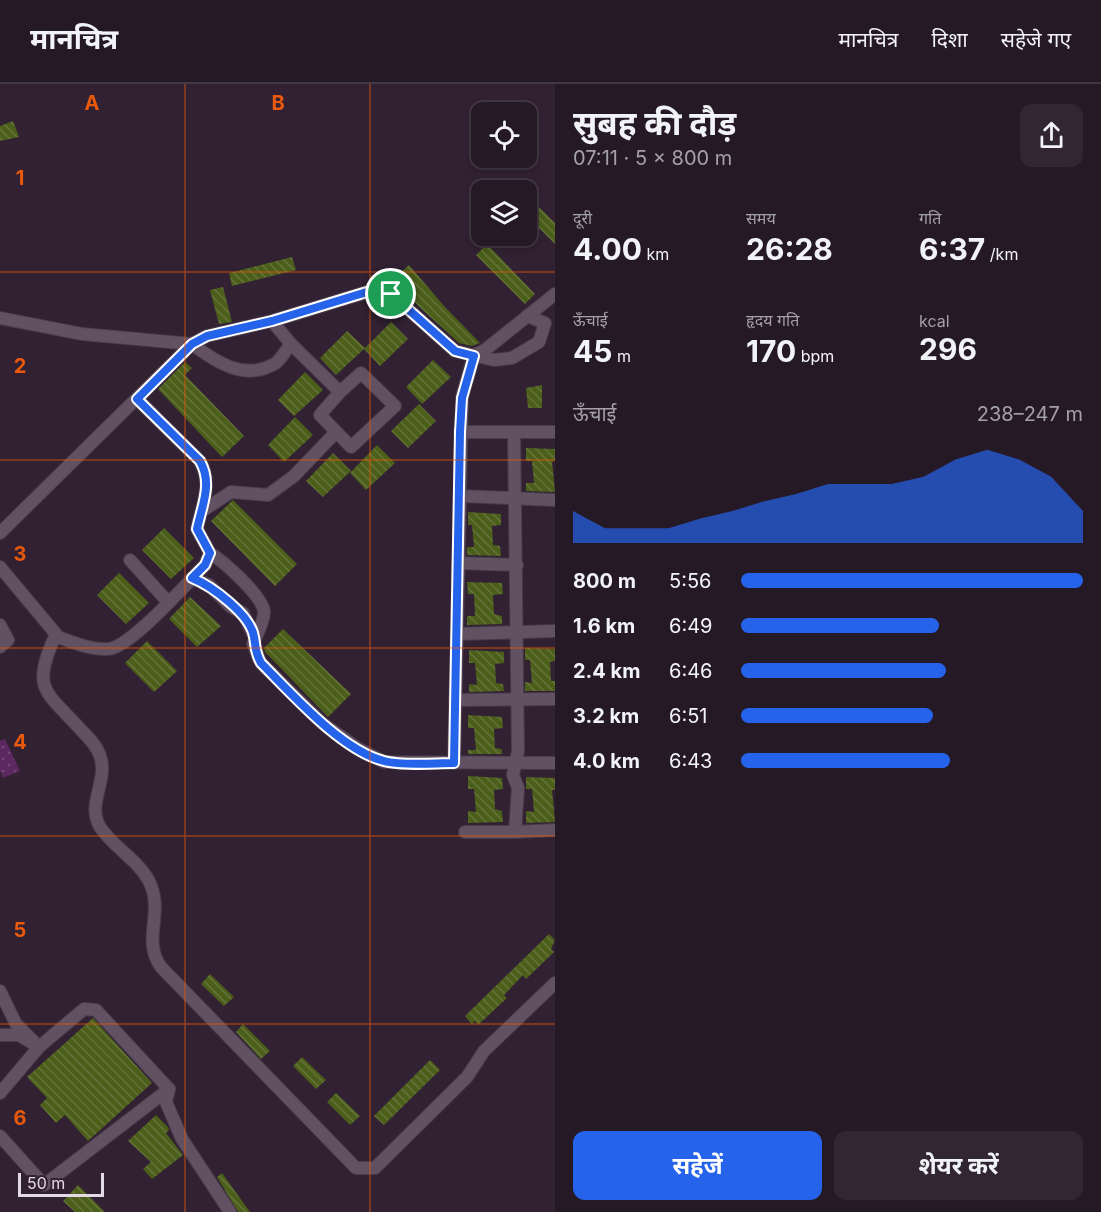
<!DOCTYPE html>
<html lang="hi">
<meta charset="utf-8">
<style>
body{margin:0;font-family:Inter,"Noto Sans Devanagari",sans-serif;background:#312632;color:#f1f3f6;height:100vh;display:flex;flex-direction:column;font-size:22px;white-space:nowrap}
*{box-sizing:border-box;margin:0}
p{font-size:20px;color:#a3a0a7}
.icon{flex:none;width:33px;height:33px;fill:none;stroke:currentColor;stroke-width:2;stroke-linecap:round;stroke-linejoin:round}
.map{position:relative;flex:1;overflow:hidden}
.drawer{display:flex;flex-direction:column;background:#251926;width:546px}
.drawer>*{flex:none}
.tools{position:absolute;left:471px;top:18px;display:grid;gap:12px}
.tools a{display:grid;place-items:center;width:66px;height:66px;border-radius:12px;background:#251926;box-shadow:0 3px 9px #0003,0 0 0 2px #423843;font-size:30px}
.scale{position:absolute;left:18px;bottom:15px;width:86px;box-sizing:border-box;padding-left:6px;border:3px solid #e4dae5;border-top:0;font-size:16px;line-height:21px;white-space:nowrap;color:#e4dae5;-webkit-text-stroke:4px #312132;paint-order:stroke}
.pin{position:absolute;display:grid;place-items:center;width:51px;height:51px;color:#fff;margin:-26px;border:3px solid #fff;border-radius:50%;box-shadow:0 2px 6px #0007}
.round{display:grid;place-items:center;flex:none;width:63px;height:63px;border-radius:12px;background:#312632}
.headline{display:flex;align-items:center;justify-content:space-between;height:102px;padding:0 18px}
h1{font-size:33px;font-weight:700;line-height:45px}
.figures{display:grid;grid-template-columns:repeat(3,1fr);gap:9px;height:102px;padding:6px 18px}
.figures div{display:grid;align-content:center}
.figures b{font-size:30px;font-weight:700}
.figures small{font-size:16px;font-weight:400}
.figures p{font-size:16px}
.chart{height:168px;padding:12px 18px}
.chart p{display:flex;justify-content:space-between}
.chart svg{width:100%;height:108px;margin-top:6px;fill:#2563eb;opacity:.7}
.button{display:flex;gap:12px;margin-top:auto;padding:12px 18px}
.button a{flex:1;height:69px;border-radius:12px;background:#2563eb;color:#fff;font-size:24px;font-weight:700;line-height:69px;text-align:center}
.button a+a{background:#312632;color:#f1f3f6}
ul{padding:0 18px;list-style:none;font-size:20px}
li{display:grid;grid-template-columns:96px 72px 1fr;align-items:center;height:45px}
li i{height:15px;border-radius:8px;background:#2563eb}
header{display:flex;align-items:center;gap:36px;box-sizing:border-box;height:84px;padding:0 30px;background:#251926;border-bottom:2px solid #423843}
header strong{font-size:28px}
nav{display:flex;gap:33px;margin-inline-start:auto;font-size:21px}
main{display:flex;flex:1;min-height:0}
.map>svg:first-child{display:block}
</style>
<header>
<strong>मानचित्र</strong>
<nav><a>मानचित्र</a><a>दिशा</a><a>सहेजे गए</a></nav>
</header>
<main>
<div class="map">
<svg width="555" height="1128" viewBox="0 0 555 1128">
<defs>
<pattern id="grass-dots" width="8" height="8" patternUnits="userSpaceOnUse" patternTransform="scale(1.5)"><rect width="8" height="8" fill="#5b285f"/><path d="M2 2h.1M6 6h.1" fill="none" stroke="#724776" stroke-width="1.8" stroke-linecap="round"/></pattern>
<pattern id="building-back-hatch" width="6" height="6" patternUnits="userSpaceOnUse" patternTransform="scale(1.5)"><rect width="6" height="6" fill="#4b5e1a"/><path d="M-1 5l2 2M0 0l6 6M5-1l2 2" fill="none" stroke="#65743b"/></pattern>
</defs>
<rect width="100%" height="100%" fill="#312132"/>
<polygon fill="url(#grass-dots)" points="5,655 20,687 3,694 0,687 0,657"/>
<g fill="url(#building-back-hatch)">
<polygon points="13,37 19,53 0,57 0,42"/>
<polygon points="526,110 555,139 555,160 526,131"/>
<polygon points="487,160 535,210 525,220 476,171"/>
<polygon points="292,173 296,186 232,202 229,189"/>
<polygon points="409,181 444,222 480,259 472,262 459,259 391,197"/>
<polygon points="223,203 232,238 219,240 210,206"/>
<polygon points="391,238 408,255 380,282 364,265"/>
<polygon points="347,247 365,264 336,291 320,274"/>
<polygon points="433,276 451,293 422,320 406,303"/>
<polygon points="185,278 192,284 185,291 244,352 222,373 158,305"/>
<polygon points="305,288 323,306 294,332 278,316"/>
<polygon points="542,301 542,324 528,324 526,304"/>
<polygon points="419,320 436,337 408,364 391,347"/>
<polygon points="295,333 313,351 284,378 268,361"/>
<polygon points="377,361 395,379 366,406 350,389"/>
<polygon points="526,364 555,365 555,377 552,378 555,408 526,407 526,399 534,399 532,377 526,377"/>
<polygon points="333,369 351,387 323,413 306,397"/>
<polygon points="233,416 297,480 275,502 211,437"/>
<polygon points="468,428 501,430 501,441 492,442 493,461 500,462 501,472 467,471 467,463 474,463 472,441 468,441"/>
<polygon points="164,444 194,474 171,495 142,466"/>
<polygon points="119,489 149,519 126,540 97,511"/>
<polygon points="467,498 502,499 503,510 493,511 494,530 502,532 502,540 467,541 467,532 475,532 474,510 468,510"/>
<polygon points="190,513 221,542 197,563 169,535"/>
<polygon points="283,545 351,610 328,633 265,568 264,564"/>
<polygon points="147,557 177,587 154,608 125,579"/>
<polygon points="525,564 555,565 555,577 550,578 551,597 555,597 555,607 525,607 525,598 532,599 530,576 525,576"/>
<polygon points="469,566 504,568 504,579 495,580 496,599 503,600 504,607 469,608 469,600 477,601 475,579 469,579"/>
<polygon points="468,631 502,633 503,644 494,645 495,664 502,665 502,670 468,670 468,666 476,666 474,644 468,644"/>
<polygon points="468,692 502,694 503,705 494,706 495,725 502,727 503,738 468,739 468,727 476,728 474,705 468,705"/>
<polygon points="526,693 555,694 555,706 552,706 555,738 526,739 526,727 534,728 532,705 526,705"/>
<polygon points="549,850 555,856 551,865 554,868 526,895 523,891 504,911 507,914 478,941 475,937 472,940 465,932"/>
<polygon points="210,890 234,913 224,922 201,900"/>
<polygon points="93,934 152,999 88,1057 65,1031 56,1039 40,1021 47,1014 27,993"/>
<polygon points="243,940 270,967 261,975 236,948"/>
<polygon points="302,973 326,996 316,1005 293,982"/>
<polygon points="430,976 440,986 384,1041 374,1032"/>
<polygon points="336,1009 360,1032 350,1041 327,1018"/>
<polygon points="156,1031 168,1043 169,1046 166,1049 183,1071 152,1095 143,1085 151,1078 128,1057"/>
<polygon points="222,1089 250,1128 238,1128 217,1093"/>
<polygon points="78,1101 105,1128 75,1128 63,1117"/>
</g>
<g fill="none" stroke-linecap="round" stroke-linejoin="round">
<defs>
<g id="minor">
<polyline points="555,210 485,266 474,271 462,313 460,412 555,416"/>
<polyline points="0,234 82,250 192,260 207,252 272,237 370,207 391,210 455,267 494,276 512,274 539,258 545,239 527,232"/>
<polyline points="272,237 291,260 340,308 320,331 351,363 395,322 361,289 340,308"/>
<polyline points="460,348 555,348"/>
<polyline points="202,427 231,408 268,411 294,392 336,348"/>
<path d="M0 449 192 260C216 278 245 298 276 279 281 275 286 266 291 260"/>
<path d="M210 469C223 477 263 512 264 528 264 538 257 550 253 560L261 579 322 639 357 664 384 678 555 679"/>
<polyline points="130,476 168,518"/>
<polyline points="458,479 517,481"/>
<path d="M0 483 56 550C31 606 44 605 82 647 89 654 97 662 100 672 109 696 86 720 100 743 113 763 138 776 149 797 165 829 141 855 161 883L356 1084H375L467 993 484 967 555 899"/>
<polyline points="192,494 209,501 231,523 243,529 255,554"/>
<polyline points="0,541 8,556 0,563"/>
<polyline points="457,550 555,547"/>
<path d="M55 552C72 558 90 566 108 565 130 564 187 499 205 481L210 469 197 445C202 420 213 400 200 377L137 315"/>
<polyline points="455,616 555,615"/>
<polyline points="454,679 460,412"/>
<polyline points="465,748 515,748 518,704 513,691 518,667 514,348"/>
<polyline points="515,748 555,746"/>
<polyline points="0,907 16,940 39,963 84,925 96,926 169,1005 166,1018 182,1055 230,1128"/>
<polyline points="0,951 19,951 39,963 0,1009"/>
<polyline points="0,1052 44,1101 169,1005"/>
</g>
</defs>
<use href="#minor" stroke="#493c4a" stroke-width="14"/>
<use href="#minor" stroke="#625163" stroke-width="12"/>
</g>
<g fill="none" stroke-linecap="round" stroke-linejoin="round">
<defs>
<path id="route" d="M370 207 391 210 455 267 474 272 462 314 460 348 454 679C434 679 402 682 384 677 341 666 292 610 261 579 255 569 256 563 254 553 251 531 212 502 192 494L205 481 210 469 197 445C202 421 213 400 200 377L137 315 192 260 207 252 272 237Z"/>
</defs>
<use href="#route" stroke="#fff" stroke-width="12"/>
<use href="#route" stroke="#2563eb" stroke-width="8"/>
</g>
<path fill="none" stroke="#e8590c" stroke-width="1.5" stroke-opacity="0.55" d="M185 0V1128M370 0V1128M0 188H555M0 376H555M0 564H555M0 752H555M0 940H555"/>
<g font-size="20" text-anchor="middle" font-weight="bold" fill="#e8590c" stroke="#312132" stroke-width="4.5" stroke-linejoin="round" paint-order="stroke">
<text x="92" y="26">A</text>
<text x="278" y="26">B</text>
<text x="20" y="101">1</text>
<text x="20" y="289">2</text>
<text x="20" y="477">3</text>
<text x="20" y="665">4</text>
<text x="20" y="853">5</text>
<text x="20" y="1041">6</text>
</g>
</svg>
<div class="tools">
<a><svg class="icon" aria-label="locate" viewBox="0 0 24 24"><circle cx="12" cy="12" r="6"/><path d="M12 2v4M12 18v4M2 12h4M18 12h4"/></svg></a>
<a><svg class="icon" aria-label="layers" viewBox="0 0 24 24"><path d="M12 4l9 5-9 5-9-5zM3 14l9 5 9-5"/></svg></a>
</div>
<div class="scale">50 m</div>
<div class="pin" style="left:391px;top:210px;background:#1e9e55"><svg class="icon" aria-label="arrive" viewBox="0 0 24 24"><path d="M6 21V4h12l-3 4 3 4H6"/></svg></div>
</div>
<section class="drawer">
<div class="headline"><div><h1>सुबह की दौड़</h1><p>07:11 · 5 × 800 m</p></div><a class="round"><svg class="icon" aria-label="share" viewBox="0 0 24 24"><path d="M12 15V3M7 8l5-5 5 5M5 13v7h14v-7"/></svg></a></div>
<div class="figures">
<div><p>दूरी</p><b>4.00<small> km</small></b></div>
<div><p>समय</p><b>26:28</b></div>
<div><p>गति</p><b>6:37<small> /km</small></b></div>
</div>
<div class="figures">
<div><p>ऊँचाई</p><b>45<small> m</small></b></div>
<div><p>हृदय गति</p><b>170<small> bpm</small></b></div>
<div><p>kcal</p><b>296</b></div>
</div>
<div class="chart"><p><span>ऊँचाई</span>238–247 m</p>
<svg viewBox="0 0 160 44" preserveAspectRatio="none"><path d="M0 44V31L10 38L20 38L30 38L40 34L50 31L60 27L70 24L80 20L90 20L100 20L110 17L120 10L130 6L140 10L150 17L160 31V44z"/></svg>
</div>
<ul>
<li><b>800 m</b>5:56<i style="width:100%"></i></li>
<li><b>1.6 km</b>6:49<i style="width:58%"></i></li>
<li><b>2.4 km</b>6:46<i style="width:60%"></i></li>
<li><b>3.2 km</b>6:51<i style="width:56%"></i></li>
<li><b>4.0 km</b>6:43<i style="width:61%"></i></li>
</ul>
<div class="button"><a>सहेजें</a><a>शेयर करें</a></div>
</section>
</main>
